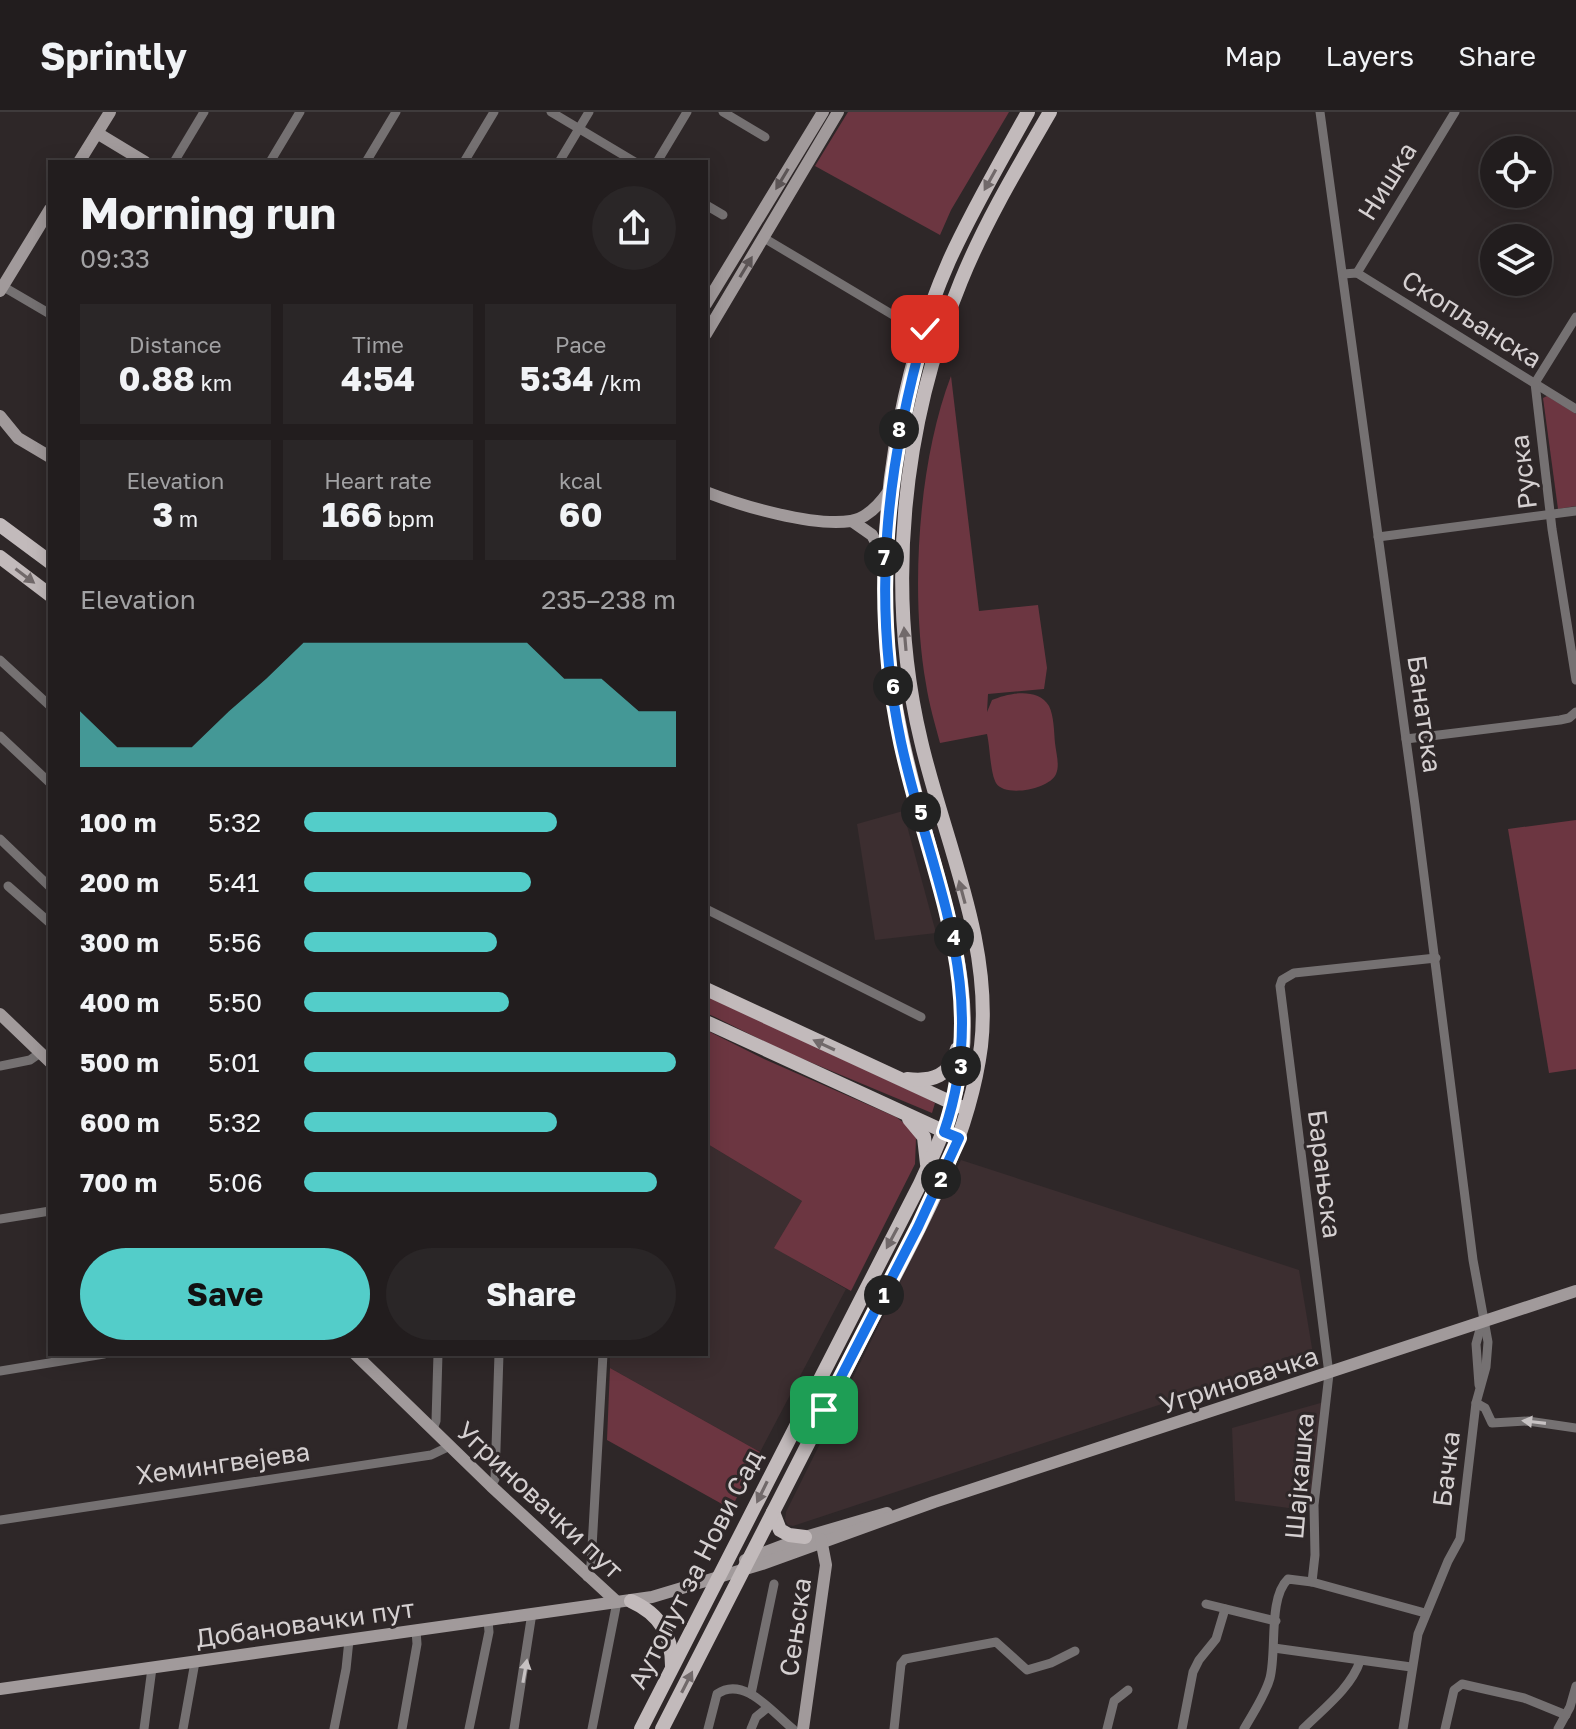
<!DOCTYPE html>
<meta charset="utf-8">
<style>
body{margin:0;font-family:"Golos Text",sans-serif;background:#2a2627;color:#f1f3f6;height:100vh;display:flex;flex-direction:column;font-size:30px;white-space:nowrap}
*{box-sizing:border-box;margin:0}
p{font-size:26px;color:#a2a2a4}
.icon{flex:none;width:44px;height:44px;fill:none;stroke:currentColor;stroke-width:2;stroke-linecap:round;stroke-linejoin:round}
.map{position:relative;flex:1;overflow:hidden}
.details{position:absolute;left:48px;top:48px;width:660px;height:1196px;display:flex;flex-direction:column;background:#221d1e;border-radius:0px;box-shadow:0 4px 20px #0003,0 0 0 2px #3f3b3c}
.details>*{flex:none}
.controls{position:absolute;left:1480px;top:24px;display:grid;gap:16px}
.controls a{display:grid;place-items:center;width:72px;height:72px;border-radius:50%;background:#221d1e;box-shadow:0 4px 20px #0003,0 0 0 2px #3f3b3c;font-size:40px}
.pin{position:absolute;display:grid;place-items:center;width:68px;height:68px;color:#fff;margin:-34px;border-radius:16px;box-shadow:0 4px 12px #0006}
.km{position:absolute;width:40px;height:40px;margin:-20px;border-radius:50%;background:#222;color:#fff;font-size:22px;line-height:40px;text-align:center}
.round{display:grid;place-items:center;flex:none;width:84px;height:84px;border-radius:42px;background:#2a2627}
.overview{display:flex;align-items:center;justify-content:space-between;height:136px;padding:0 32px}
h1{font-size:44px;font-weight:700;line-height:60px}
.metrics{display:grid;grid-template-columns:repeat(3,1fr);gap:12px;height:136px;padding:8px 32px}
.metrics div{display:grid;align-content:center;border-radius:0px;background:#2a2627;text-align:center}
.metrics b{font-size:34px;font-weight:700}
.metrics small{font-size:22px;font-weight:400}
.metrics p{font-size:22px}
.chart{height:224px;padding:16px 32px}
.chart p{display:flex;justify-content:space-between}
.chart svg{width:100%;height:144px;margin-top:8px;fill:#53cdc9;opacity:.7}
.primary-button{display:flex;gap:16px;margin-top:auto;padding:16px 32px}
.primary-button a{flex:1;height:92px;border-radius:48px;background:#53cdc9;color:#111;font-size:32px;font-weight:700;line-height:92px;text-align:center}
.primary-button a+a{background:#2a2627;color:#f1f3f6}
ul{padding:0 32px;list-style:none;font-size:26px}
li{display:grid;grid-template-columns:128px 96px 1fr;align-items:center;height:60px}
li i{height:20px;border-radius:10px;background:#53cdc9}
header{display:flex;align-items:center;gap:48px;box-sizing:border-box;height:112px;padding:0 40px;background:#221d1e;border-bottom:2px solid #3f3b3c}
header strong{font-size:38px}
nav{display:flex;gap:44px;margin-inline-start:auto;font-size:28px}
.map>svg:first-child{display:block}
</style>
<header>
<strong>Sprintly</strong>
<nav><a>Map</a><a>Layers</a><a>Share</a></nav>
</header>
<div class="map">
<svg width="1576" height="1617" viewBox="0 0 1576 1617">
<rect width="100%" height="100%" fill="#2e2728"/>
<g fill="#3c2e30">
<polygon points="903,699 936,821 875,828 857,712"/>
<polygon points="706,1031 802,1089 775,1136 846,1177 760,1340 610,1256 610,1242 706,1242"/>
<polygon points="961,1048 1299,1158 1313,1242 793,1414 788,1413 785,1408 786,1400"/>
<polygon points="1324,1290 1311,1399 1235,1389 1232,1316"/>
</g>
<g fill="#6c3641">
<polygon points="848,0 1009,0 951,98 940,123 815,54"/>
<path d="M951 264 979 499 1038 493 1047 556 1044 577 988 582 987 600 992 588C1008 581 1038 575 1049 594 1054 604 1054 620 1055 631 1056 641 1060 653 1056 662 1050 677 1005 686 996 671 990 660 990 634 987 622L940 631C935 612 929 592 926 572 910 481 918 350 951 264Z"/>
<polygon points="1547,284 1576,302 1576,394 1558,397 1543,286"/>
<polygon points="1576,708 1576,957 1549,961 1508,717"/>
<polygon points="706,884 928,987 935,991 932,1001 786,940 715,905 706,901"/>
<polygon points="706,918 764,947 896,1005 909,1015 916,1026 915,1052 851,1179 774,1136 802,1089 706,1031"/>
<polygon points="610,1256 760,1340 731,1397 607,1328"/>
</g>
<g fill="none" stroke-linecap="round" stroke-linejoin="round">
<g stroke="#757172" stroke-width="9">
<polyline points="551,0 635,50"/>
<polyline points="723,0 765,25"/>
<polyline points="1320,0 1415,693 1473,1148 1488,1230 1486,1255 1476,1291 1460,1427 1448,1449 1418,1522 1403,1617"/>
<polyline points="174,50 204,0"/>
<polyline points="270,50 300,0"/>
<polyline points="366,50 396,0"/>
<polyline points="464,50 494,0"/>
<polyline points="559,50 589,0"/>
<polyline points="657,50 687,0"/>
<polyline points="706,93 723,103"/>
<polyline points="764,126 898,206"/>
<polyline points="1357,161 1455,0"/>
<polyline points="1343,162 1357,161 1576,297"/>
<polyline points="2,174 50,202"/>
<polyline points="1576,205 1535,271 1552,417 1576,568"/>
<polyline points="1378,425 1576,399"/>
<polyline points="0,548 50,594"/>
<polyline points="0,624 50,671"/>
<polyline points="1406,627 1560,608 1569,606 1576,600"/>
<polyline points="0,727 50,775"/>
<polyline points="8,774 50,811"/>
<polyline points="706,797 921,905"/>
<polyline points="0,954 30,948 40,941"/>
<polyline points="0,1107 50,1099"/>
<polyline points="0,1259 104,1242"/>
<polyline points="1479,1273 1476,1232 1482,1210"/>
<polyline points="1476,1291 1485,1296 1492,1311 1528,1309 1576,1316"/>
<polyline points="433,1317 436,1309 438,1242"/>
<polyline points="491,1374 495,1367 499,1242"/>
<polyline points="0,1408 431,1343 450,1334"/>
<polyline points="587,1465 591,1453 603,1242"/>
<polyline points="1312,1470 1315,1443 1314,1393 1329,1262 1280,874 1282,868 1294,861 1436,846"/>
<polyline points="1206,1492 1276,1509"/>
<polyline points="1274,1536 1411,1555"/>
<polyline points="751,1582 774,1472"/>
<polyline points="144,1617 152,1556"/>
<polyline points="183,1617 195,1550"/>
<polyline points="334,1617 346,1557 349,1528"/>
<polyline points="402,1617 417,1532 416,1518"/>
<polyline points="469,1617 489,1520 488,1508"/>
<polyline points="514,1617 532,1501"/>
<polyline points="592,1617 617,1490"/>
<path d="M708 1617 717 1582C744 1563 773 1601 793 1617"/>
<polyline points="751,1617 756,1605 767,1596"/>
<polyline points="894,1617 901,1552 905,1547 996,1530 1027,1558 1051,1551 1075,1539"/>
<polyline points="1107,1617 1114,1589 1128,1578"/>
<polyline points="1182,1617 1193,1560 1199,1548 1216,1527 1225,1497"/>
<path d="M1244 1617C1253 1601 1265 1584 1270 1566 1277 1539 1268 1486 1288 1467L1312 1470 1425 1501"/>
<path d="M1303 1617C1323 1597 1351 1576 1360 1549"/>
<polyline points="1445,1617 1454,1578 1462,1572 1524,1586 1566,1603"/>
<polyline points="1558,1617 1570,1595 1576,1574"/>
</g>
<g stroke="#a19a9b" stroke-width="12">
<polyline points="97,21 145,50"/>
<polyline points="79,50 110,0"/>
<polyline points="0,179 50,97"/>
<polyline points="706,192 823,0"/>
<polyline points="706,222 838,0"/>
<polyline points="0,304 18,326 50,345"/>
<path d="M706 380C742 394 813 415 851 409 868 406 880 392 889 379"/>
<polyline points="852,409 872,423 884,445"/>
<polyline points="0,902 50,950"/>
<polyline points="355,1242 491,1374 617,1490"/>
<polyline points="745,1448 805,1425 887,1401"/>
<polyline points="0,1577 652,1485 762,1452 934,1390 1576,1179"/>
<polyline points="803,1617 826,1453 821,1427"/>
</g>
<g stroke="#c2babb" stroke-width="14">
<polyline points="0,413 50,450"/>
<polyline points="0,445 50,483"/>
<polyline points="706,877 961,995"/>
<polyline points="706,910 952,1023"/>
<path d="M907 967C933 970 950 964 957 937"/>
<polyline points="909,1007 924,1025 927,1052"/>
<polyline points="773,1400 780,1418 789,1423 805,1425"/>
<path d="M631 1489C660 1502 672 1523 672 1554"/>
<path d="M641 1617 920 1072C939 1031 957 992 962 947 971 869 946 795 926 722 909 658 892 594 887 527 877 404 899 262 949 149 972 98 1001 49 1028 0"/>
<path d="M662 1617C726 1490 791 1364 856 1238 905 1141 967 1043 981 934 993 831 944 728 921 629 885 478 902 312 961 169 985 110 1018 55 1050 0"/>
</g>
</g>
<defs><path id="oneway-solid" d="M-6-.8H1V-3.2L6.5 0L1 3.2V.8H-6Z" transform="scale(2)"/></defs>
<g fill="#5c5556">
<use href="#oneway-solid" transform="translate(782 67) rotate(121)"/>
<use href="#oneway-solid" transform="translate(746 155) rotate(-59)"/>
</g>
<g fill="#71696a">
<use href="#oneway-solid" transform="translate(990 68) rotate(119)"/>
<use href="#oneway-solid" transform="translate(25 464) rotate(37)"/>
<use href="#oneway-solid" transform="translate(905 527) rotate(-95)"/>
<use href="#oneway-solid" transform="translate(962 780) rotate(-105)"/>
<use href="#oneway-solid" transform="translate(824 933) rotate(-155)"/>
<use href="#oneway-solid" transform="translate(892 1126) rotate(118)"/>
<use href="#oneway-solid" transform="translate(762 1380) rotate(116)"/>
<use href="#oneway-solid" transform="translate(687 1570) rotate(-63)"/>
</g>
<g fill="#c7c2c3">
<use href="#oneway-solid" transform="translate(1534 1310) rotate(-173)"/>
<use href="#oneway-solid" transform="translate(525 1559) rotate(-80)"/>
</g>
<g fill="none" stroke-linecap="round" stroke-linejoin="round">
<defs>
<path id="route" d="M824 1298 918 1115 959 1026 944 1020C993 878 930 765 901 630 871 488 886 355 925 217"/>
</defs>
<use href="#route" stroke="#fff" stroke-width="16"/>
<use href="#route" stroke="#1a73e8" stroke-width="10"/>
</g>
<g text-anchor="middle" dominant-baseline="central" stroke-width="6" stroke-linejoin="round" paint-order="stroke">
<g font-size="26" fill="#d5d0d1" stroke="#2e2728">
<text transform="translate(1387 69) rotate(-58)">Нишка</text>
<text transform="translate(1472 207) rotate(32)">Скопљанска</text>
<text transform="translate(1523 360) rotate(-97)">Руска</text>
<text transform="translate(1425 602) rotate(82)">Банатска</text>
<text transform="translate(1325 1062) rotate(83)">Барањска</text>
<text transform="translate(1239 1268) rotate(-18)">Угриновачка</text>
<text transform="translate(223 1351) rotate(-8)">Хемингвејева</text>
<text transform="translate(1446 1357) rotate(-83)">Бачка</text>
<text transform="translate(1299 1364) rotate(-85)">Шајкашка</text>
<text transform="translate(540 1388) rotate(43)">Угриновачки пут</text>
<text transform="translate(695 1457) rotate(-63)">Аутопут за Нови Сад</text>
<text transform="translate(305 1511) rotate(-8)">Добановачки пут</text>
<text transform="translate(795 1515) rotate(-82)">Сењска</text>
</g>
</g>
</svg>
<div class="controls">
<a><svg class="icon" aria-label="locate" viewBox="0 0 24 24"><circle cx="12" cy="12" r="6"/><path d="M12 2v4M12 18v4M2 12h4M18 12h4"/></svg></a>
<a><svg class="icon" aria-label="layers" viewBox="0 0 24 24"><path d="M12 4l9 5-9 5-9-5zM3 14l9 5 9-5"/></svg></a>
</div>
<div class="pin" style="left:824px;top:1298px;background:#1e9e55"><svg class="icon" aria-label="arrive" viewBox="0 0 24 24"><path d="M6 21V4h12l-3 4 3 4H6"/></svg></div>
<div class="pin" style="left:925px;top:217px;background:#d93025"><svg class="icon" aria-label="check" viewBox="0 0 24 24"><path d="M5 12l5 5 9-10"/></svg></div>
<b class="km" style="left:884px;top:1183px">1</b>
<b class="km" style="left:941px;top:1067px">2</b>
<b class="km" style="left:961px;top:954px">3</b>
<b class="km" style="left:954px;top:825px">4</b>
<b class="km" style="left:921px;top:700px">5</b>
<b class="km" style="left:893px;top:574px">6</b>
<b class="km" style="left:884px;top:445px">7</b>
<b class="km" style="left:899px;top:317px">8</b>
<section class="details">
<div class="overview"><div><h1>Morning run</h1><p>09:33</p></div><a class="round"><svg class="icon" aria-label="share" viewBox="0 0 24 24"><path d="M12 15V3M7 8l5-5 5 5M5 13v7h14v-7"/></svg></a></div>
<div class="metrics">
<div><p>Distance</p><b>0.88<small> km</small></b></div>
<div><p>Time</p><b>4:54</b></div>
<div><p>Pace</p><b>5:34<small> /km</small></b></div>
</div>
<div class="metrics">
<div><p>Elevation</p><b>3<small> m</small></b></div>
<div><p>Heart rate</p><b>166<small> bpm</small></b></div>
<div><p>kcal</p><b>60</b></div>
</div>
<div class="chart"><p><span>Elevation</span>235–238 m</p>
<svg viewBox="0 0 160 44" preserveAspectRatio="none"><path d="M0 44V27L10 38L20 38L30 38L40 27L50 17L60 6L70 6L80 6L90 6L100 6L110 6L120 6L130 17L140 17L150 27L160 27V44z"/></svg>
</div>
<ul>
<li><b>100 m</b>5:32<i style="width:68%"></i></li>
<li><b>200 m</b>5:41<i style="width:61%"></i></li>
<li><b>300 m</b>5:56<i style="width:52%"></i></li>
<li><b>400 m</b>5:50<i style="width:55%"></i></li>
<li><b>500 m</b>5:01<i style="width:100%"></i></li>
<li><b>600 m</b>5:32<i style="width:68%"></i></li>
<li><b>700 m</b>5:06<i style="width:95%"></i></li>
</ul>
<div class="primary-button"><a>Save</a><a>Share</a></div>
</section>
</div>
